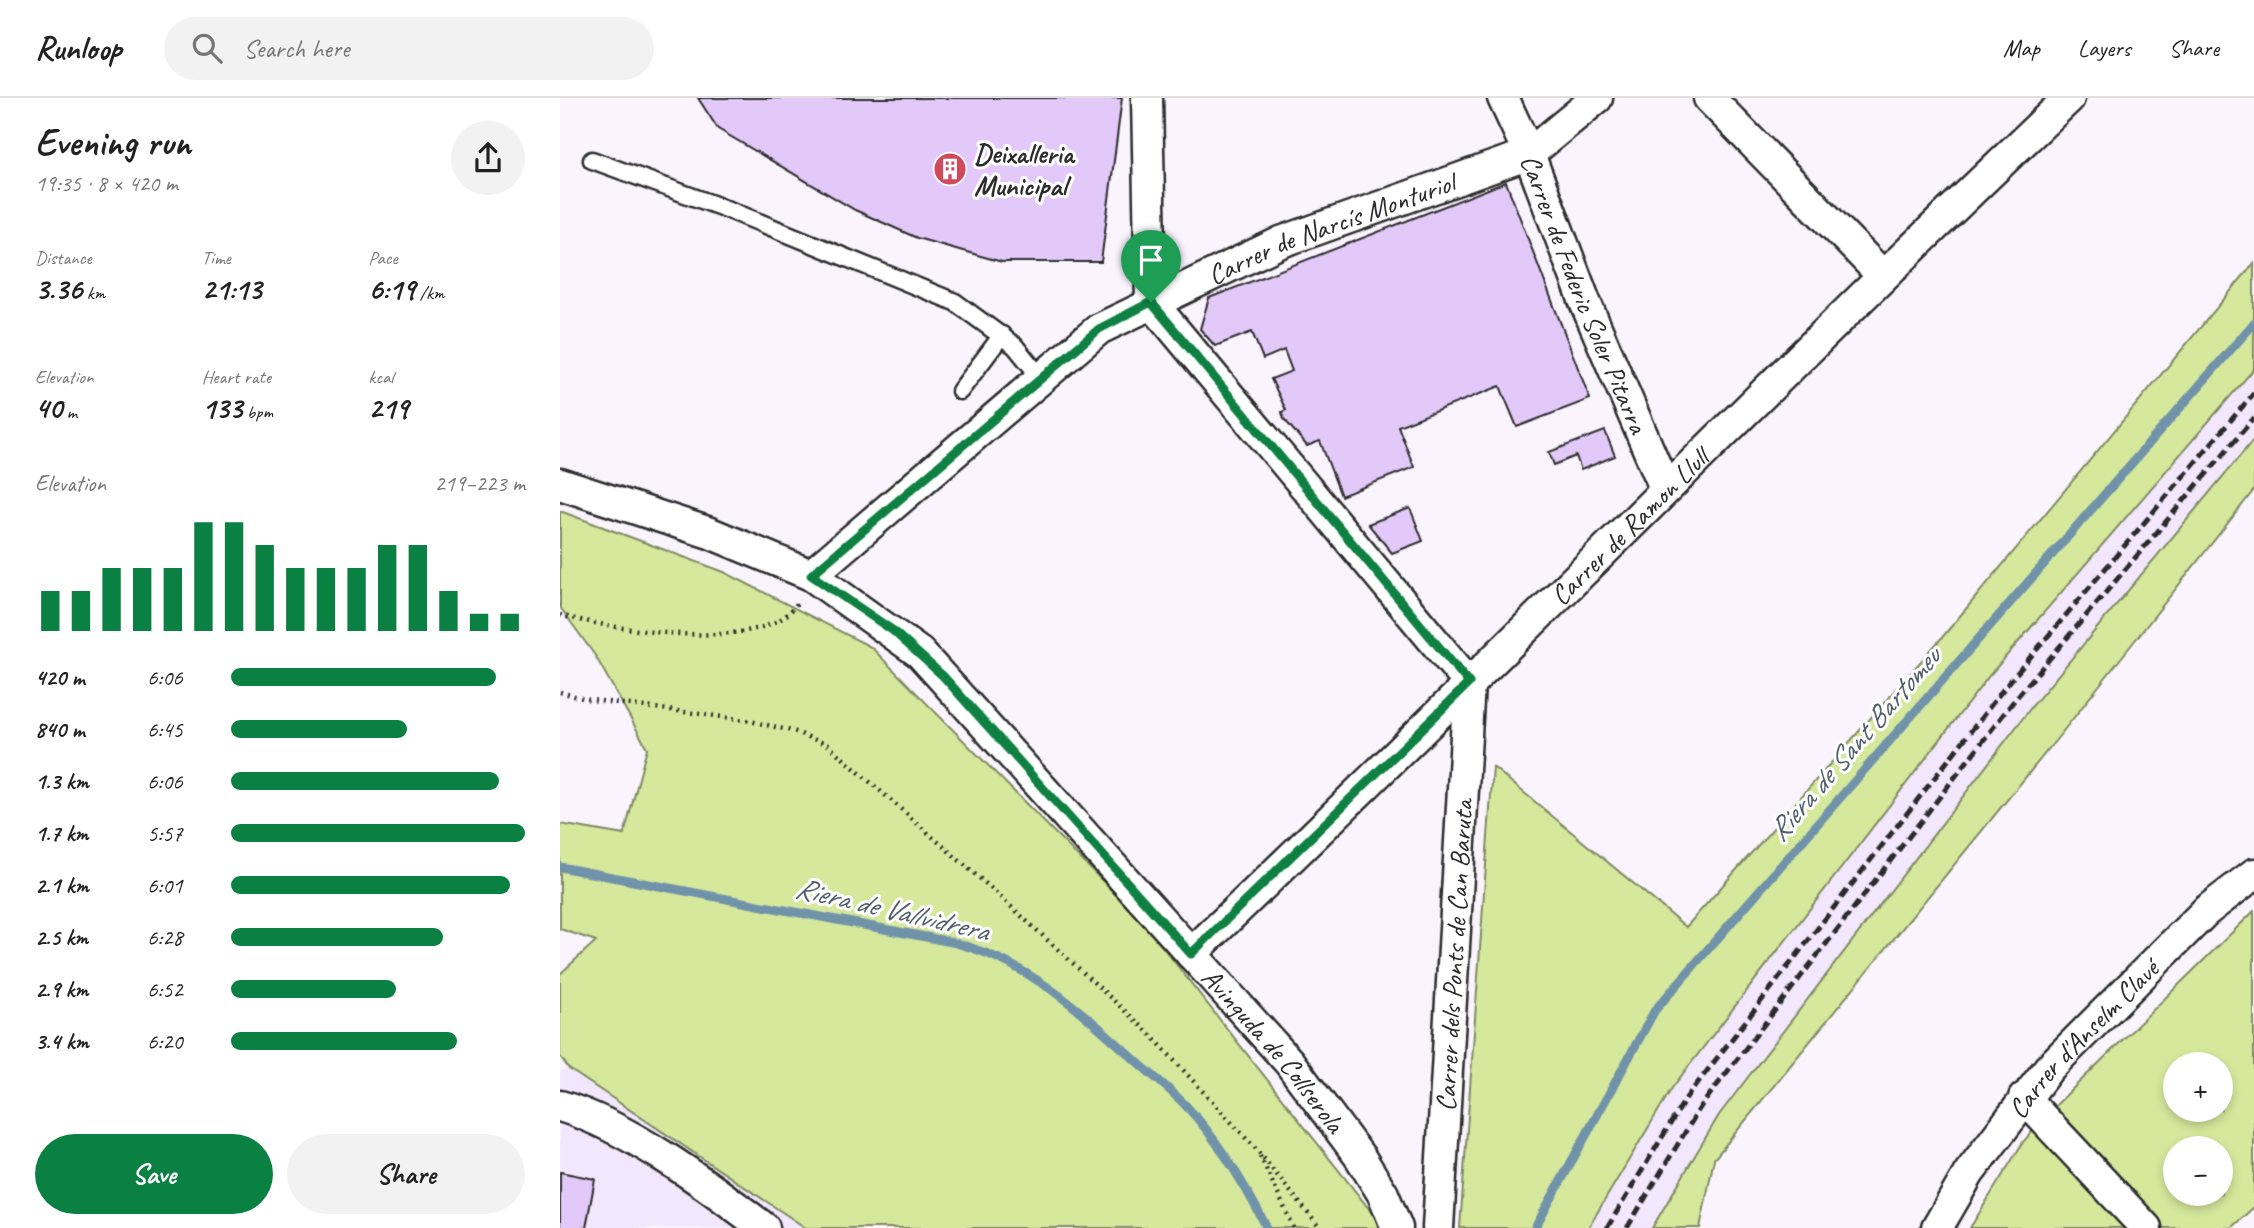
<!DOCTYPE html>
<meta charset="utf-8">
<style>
body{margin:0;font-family:Caveat,sans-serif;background:#f2f2f2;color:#222;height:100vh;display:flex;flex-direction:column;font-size:26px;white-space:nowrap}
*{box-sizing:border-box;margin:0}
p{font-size:23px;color:#767676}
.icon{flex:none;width:38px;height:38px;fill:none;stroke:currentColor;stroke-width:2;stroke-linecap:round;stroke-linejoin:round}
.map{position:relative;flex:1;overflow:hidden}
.side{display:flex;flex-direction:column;background:#fff;width:560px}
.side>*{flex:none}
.fabs{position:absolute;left:1603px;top:954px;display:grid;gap:14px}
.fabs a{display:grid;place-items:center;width:70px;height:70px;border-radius:50%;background:#fff;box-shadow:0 4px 10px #0003;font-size:35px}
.pin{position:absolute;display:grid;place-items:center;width:60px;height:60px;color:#fff;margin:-72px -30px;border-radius:50% 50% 50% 0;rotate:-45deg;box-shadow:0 0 7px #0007}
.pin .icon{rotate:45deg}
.round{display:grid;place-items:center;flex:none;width:74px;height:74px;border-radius:37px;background:#f2f2f2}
.headline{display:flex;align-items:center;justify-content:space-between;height:119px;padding:0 35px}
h1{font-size:38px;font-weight:700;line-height:52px}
.figures{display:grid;grid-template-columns:repeat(3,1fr);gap:10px;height:119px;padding:7px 35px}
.figures div{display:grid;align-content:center}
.figures b{font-size:30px;font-weight:700}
.figures small{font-size:19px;font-weight:400}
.figures p{font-size:19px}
.chart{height:196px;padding:14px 35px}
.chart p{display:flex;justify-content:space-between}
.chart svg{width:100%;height:126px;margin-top:7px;stroke:#0b8043;stroke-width:6}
.button{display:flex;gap:14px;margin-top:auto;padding:14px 35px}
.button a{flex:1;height:80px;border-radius:42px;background:#0b8043;color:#fff;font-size:28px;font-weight:700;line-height:80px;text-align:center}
.button a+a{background:#f2f2f2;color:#222}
ul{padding:0 35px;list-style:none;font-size:23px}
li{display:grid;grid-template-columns:112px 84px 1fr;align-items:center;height:52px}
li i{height:18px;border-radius:9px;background:#0b8043}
header{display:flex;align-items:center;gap:42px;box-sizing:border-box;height:98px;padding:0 35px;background:#fff;border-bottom:2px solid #e0e0e0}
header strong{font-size:33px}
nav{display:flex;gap:38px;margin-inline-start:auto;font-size:24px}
.search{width:490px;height:63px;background:#f2f2f2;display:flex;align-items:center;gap:18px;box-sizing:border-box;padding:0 24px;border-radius:38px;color:#767676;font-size:26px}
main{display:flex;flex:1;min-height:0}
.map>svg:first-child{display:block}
</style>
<header>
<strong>Runloop</strong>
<div class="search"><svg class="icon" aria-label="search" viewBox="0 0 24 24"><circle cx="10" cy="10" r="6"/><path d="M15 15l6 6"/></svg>Search here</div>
<nav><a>Map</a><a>Layers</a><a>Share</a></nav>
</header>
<main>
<section class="side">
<div class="headline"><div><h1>Evening run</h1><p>19:35 · 8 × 420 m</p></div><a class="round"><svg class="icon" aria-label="share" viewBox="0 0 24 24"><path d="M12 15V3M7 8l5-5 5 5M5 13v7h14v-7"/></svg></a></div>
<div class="figures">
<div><p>Distance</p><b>3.36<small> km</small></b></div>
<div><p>Time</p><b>21:13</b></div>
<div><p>Pace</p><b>6:19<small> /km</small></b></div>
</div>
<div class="figures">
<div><p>Elevation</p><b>40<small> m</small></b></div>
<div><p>Heart rate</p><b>133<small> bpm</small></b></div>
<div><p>kcal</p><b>219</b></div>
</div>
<div class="chart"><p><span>Elevation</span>219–223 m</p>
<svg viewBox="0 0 160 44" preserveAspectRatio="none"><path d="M5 44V30M15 44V30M25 44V22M35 44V22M45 44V22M55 44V6M65 44V6M75 44V14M85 44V22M95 44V22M105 44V22M115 44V14M125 44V14M135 44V30M145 44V38M155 44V38"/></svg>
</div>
<ul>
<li><b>420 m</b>6:06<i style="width:90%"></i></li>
<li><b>840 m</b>6:45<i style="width:60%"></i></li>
<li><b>1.3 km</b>6:06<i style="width:91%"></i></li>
<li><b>1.7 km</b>5:57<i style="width:100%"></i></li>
<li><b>2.1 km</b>6:01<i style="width:95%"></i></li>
<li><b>2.5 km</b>6:28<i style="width:72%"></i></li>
<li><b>2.9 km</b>6:52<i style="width:56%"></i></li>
<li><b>3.4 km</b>6:20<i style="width:77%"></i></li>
</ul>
<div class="button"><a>Save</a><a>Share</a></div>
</section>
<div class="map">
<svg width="1694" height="1130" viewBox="0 0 1694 1130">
<rect width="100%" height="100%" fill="#f9f4fe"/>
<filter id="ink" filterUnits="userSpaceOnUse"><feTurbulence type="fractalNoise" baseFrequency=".0143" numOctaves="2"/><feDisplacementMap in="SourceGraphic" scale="14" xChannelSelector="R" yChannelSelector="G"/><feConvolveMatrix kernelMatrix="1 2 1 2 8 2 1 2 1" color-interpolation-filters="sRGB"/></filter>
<g filter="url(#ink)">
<g fill="#f2e7fc">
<polygon points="1694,271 1694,341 1473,607 1159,1017 1092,1130 1028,1130 1112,990 1429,578"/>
<polygon points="9,971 246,1130 0,1130 0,973"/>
</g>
<g fill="#d6e89c" stroke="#808a64" stroke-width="2" fill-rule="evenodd">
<polygon points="1694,165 1694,271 1429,578 1112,990 1028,1130 900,1130 933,669 1126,829 1385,536"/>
<polygon points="1694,341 1694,392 1500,637 1154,1061 1140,1130 1092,1130 1159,1017 1473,607"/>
<polygon points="0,413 164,474 311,549 582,823 818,1122 851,1130 246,1130 9,971 0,958 0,876 36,843 0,831 0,726 64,737 87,650 36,559 0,509"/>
<path d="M1694 813V1109L1671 1130H1410L1463 1044 1493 1010ZM1615 966H1661V1012H1615ZM1615 1050H1661V1096H1615Z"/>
</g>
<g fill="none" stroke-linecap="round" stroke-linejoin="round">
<g stroke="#7093aa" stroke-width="9">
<path d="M0 769 392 844C465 862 519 911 573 960 591 977 612 992 628 1010 659 1043 687 1091 707 1130"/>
<polyline points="975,1130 1095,912 1694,225"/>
</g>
</g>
<g fill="#e2c9f9" stroke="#2b2b2b" stroke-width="2">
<polygon points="138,0 562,0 541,164 442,164 357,140 295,112 158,31"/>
<polygon points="946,84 1030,301 957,329 940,288 838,328 854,369 781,398 760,343 747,348 724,321 722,314 726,312 711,281 732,273 724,252 703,261 692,234 655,248 640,231 649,200"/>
<polygon points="1045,333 1055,358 1021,372 1016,358 994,367 989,354"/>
<polygon points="850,410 863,443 832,455 808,426"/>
<polygon points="0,1074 35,1081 26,1130 0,1130"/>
</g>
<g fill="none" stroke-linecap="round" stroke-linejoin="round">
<defs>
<g id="lane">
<polyline points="32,62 169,112 395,204 455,248 481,280"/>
<polyline points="400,293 442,237"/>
</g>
<g id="street">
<polyline points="587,0 591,204 909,585"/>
<path id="s1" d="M943 0 969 56 1025 204 1105 390"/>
<polyline points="1149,0 1322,177"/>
<path id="s2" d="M0 386 150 435 251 477 360 555 729 964 800 1059 823 1096 837 1130"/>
<path id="s3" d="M251 477 539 231 721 144 969 56 1037 0"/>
<path id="s4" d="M631 856C927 574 1212 281 1509 0"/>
<polyline points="1464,1000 1586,1130"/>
<path d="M0 1008C68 1028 148 1087 204 1130"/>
<path id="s5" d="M878 1130 909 585"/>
<path id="s6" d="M1377 1130 1409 1075 1489 970 1646 813 1694 776"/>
</g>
</defs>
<use href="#lane" stroke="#2b2b2b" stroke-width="21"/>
<use href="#street" stroke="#2b2b2b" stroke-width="35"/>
<g stroke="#2b2b2b" stroke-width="4.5" stroke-dasharray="2 5" stroke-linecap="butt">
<path d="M0 517C50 531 210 559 238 503"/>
<polyline points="0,594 25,601 186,622 236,634 268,647 433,792 589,935 696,1051 760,1130"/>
<polyline points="700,1058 734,1130"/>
</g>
<use href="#lane" stroke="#fff" stroke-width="16"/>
<use href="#street" stroke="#fff" stroke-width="30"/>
<g stroke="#2b2b2b" stroke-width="5" stroke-dasharray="10 5" stroke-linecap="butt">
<polyline points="1047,1130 1126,1000 1445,589 1694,295"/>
<polyline points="1067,1130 1141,1008 1456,600 1694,320"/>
</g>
</g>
</g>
<g fill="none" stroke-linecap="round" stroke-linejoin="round" filter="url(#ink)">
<defs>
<polygon id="route" points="591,204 909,585 631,856 383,578 332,532 251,477 539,231"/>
</defs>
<use href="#route" stroke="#fff" stroke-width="14"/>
<use href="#route" stroke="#0b8043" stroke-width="9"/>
</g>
<defs>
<symbol id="building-disc" viewBox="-11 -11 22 22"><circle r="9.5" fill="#d1495b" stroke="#fff"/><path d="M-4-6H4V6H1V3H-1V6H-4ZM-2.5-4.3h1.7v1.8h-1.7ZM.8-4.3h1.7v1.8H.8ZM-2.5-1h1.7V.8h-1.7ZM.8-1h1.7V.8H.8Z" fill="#fff"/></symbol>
</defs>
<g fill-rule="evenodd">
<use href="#building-disc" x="371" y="52" width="38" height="38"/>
</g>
<g text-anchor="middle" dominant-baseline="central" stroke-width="6" stroke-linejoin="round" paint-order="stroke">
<g font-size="28" font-weight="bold" fill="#2b2b2b" stroke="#fff" text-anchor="start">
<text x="414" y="55">Deixalleria<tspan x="414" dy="32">Municipal</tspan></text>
</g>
<g font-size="28" fill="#2b2b2b" stroke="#fff">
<text stroke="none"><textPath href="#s3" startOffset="632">Carrer de Narcís Monturiol</textPath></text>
<text stroke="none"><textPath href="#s1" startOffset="212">Carrer de Federic Soler Pitarra</textPath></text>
<text stroke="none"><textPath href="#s4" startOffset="612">Carrer de Ramon Llull</textPath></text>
<text stroke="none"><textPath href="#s5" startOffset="273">Carrer dels Ponts de Can Baruta</textPath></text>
<text stroke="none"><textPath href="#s6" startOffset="240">Carrer d'Anselm Clavé</textPath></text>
<text stroke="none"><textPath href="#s2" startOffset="933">Avinguda de Collserola</textPath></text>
</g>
<g font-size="30" font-style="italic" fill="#4e5f6a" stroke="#fff">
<text transform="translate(1294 646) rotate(-49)">Riera de Sant Bartomeu</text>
<text transform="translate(332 811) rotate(13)">Riera de Vallvidrera</text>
</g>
</g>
</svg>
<div class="fabs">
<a>+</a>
<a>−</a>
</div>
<div class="pin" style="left:591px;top:204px;background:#1e9e55"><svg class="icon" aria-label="arrive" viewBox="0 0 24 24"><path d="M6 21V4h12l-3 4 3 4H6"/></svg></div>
</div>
</main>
